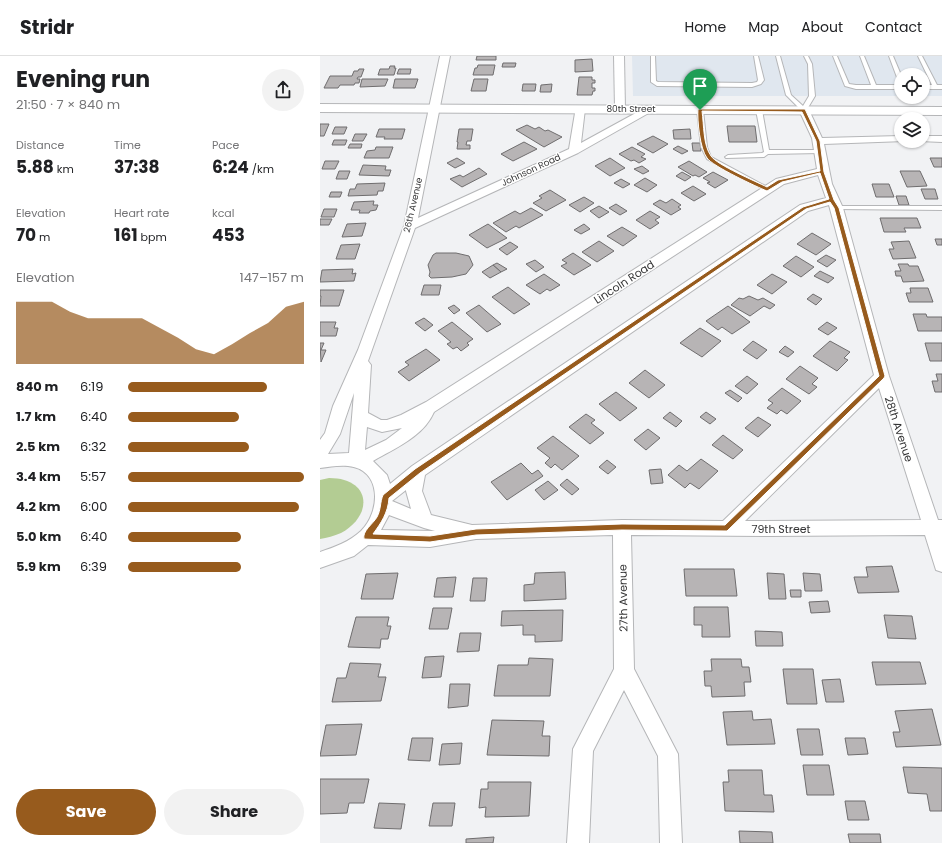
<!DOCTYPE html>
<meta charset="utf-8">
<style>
body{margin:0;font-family:Poppins,sans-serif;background:#f2f2f2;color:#202124;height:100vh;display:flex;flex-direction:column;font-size:15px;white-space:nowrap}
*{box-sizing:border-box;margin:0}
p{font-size:13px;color:#757577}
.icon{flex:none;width:22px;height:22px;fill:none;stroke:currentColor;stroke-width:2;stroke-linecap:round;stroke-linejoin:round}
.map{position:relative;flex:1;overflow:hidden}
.sheet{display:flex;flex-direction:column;background:#fff;width:320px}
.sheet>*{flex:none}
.tools{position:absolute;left:574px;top:12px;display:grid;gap:8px}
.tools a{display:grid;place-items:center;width:36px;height:36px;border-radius:50%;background:#fff;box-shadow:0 1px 3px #0004;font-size:20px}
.pin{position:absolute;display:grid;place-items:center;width:34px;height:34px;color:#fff;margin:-41px -17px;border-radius:50% 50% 50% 0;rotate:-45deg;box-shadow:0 0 4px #0007}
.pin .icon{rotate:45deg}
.round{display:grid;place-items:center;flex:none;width:42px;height:42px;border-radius:21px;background:#f2f2f2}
.headline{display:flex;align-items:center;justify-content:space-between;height:68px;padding:0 16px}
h1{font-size:22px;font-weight:700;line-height:30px}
.metrics{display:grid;grid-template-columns:repeat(3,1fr);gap:6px;height:68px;padding:4px 16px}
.metrics div{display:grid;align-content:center}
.metrics b{font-size:17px;font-weight:700}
.metrics small{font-size:11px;font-weight:400}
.metrics p{font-size:11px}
.chart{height:112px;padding:8px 16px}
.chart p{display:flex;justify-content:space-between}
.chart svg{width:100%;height:72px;margin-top:4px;fill:#975b1d;opacity:.7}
.action{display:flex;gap:8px;margin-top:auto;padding:8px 16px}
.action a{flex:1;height:46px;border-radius:24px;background:#975b1d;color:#fff;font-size:16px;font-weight:700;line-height:46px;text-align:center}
.action a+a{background:#f2f2f2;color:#202124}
ul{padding:0 16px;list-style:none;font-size:13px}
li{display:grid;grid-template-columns:64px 48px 1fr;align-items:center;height:30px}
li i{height:10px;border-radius:5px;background:#975b1d}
header{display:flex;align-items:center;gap:24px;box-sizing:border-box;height:56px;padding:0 20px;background:#fff;border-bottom:1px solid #e0e0e0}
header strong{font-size:19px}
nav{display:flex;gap:22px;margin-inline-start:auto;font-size:14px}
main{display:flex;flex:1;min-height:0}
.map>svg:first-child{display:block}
</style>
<header>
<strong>Stridr</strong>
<nav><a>Home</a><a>Map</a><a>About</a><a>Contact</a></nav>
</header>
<main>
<section class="sheet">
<div class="headline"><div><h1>Evening run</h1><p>21:50 · 7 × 840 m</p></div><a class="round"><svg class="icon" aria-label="share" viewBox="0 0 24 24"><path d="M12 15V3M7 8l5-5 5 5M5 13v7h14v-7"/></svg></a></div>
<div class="metrics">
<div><p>Distance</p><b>5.88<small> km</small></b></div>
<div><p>Time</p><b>37:38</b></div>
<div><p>Pace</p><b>6:24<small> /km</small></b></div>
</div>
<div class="metrics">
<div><p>Elevation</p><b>70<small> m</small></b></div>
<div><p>Heart rate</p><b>161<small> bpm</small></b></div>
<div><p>kcal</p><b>453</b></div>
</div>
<div class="chart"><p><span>Elevation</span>147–157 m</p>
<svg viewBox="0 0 160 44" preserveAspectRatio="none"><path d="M0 44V6L10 6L20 6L30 12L40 16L50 16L60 16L70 16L80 22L90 28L100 35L110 38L120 32L130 25L140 19L150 9L160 6V44z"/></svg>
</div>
<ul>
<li><b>840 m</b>6:19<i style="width:79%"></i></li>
<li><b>1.7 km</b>6:40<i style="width:63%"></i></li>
<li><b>2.5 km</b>6:32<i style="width:69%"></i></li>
<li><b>3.4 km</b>5:57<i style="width:100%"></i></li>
<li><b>4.2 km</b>6:00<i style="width:97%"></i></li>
<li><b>5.0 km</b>6:40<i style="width:64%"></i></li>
<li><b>5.9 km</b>6:39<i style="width:64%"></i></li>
</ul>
<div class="action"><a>Save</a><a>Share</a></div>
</section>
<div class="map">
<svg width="622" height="787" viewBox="0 0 622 787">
<rect width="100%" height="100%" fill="#f1f2f4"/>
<polygon fill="#e0e7ef" points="312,0 622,0 622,40 603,40 603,19 581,19 581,40 313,40"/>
<path fill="#b3cc93" d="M9 422C51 422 54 459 21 477 14 480 7 482 0 483V424Z"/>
<g fill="#b7b4b5" stroke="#6f6d6e">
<polygon points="157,0 176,0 176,4 156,4"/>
<polygon points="272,3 273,15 255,16 255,4"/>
<polygon points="183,7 196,7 195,11 182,11"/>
<polygon points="158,9 175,9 173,19 153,19 155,12 157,12"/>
<polygon points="70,10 75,10 74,12 76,12 74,19 58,19 60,13 69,13"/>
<polygon points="39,13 44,13 41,21 38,21 37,23 40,23 39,27 35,27 34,29 20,29 18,32 4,32 10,20 32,20 34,15 38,15"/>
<polygon points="79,13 91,13 90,18 77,18"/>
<polygon points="259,21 272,21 272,24 275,24 275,27 272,27 272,32 275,32 275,35 273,35 272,39 257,39"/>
<polygon points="42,23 68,23 65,30 40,31"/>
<polygon points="75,23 98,23 95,32 73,32"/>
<polygon points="154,23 168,23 166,35 151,35"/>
<polygon points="203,28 216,28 215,35 202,35"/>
<polygon points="232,28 231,36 220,36 221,29"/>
<polygon points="0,68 9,68 4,80 0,80"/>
<polygon points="207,69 215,73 219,71 225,75 228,74 242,81 224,91 196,74"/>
<polygon points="407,70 435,70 437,86 409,86"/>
<polygon points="15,71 27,71 24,78 12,78"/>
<polygon points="59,73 85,73 82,83 64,83 65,81 56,81"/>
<polygon points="139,73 153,73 151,85 147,85 146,89 150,89 150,93 137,93 138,86 137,86"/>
<polygon points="370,73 371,83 354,83 353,74"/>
<polygon points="35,78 47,78 43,85 32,85"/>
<polygon points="333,80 348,88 333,97 317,88"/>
<polygon points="14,84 27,84 25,89 12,89"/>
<polygon points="204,86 217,93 193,105 181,98"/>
<polygon points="372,87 380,87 381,95 373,95"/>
<polygon points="30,88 42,88 41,92 28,92"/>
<polygon points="358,90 368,95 362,98 353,93"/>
<polygon points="56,91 73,91 69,102 44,102 47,95 55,94"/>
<polygon points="312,91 325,98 321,101 326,103 319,107 314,104 311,105 299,98"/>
<polygon points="137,102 145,107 135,112 127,107"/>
<polygon points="290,102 305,112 290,120 275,110"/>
<polygon points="610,102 622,102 622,111 614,111"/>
<polygon points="5,105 19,105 15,113 2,113"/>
<polygon points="369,105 387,116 379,121 375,119 373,120 358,111"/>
<polygon points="43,109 66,110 65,114 71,114 69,120 39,119"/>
<polygon points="322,110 329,115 323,118 314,113"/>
<polygon points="159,112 167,118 142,131 130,123 140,119 143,121"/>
<polygon points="19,115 30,115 27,123 16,123"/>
<polygon points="580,115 600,115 607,130 587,131"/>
<polygon points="362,116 371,121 365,125 356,120"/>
<polygon points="393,116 408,124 395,132 387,127 390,126 383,122"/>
<polygon points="325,122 337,129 327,136 314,129"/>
<polygon points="301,123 310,128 303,132 294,127"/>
<polygon points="65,127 63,135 58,135 57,139 28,140 30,133 35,133 37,128"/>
<polygon points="552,128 569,128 574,141 556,141"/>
<polygon points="373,130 386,138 374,145 361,137"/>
<polygon points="601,133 615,133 618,143 605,143"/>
<polygon points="230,134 246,144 226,155 213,147 222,142 219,140"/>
<polygon points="11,136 22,136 20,141 9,141"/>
<polygon points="576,140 586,140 589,149 579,149"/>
<polygon points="264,141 274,147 260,156 249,149"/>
<polygon points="352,143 361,149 358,151 361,153 351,159 333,148 340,144 346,147"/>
<polygon points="54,145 53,149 58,149 56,154 50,155 49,157 39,157 40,154 31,154 34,146"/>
<polygon points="296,148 307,155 300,159 289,152"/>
<polygon points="279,150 289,156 279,162 270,155"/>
<polygon points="211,152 223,159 199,172 196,170 186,176 173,167 195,155 200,158"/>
<polygon points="4,153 17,153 14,161 1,161"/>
<polygon points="330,155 340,161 335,164 339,167 330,173 316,164"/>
<polygon points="560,162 597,162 601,172 584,172 586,176 564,176"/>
<polygon points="0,163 12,163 9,169 0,169"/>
<polygon points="46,167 42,180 22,181 27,168"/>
<polygon points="168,168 187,182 167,192 149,179"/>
<polygon points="264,168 270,173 261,178 254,174"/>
<polygon points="302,171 317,180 303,190 287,180"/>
<polygon points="492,177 511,188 496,199 477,188"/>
<polygon points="615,183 622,183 622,189 617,189"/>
<polygon points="279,185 294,195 277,206 262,196"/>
<polygon points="589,185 596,202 573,203 569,193 574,193 571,186"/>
<polygon points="190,186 198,191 187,199 179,193"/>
<polygon points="40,188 35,203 16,203 21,189"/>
<polygon points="116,197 136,197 149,200 153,209 146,218 132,221 111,222 109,220 110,216 108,209 113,199"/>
<polygon points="253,197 271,209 254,219 241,210 247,207 242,204"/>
<polygon points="506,199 516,204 507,211 497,205"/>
<polygon points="476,200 494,211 481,221 463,210"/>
<polygon points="215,204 224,211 216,216 206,208"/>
<polygon points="177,207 187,213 181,216 173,209"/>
<polygon points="578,208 588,208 589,210 598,210 604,225 583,226 581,220 576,220 575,215 581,215"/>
<polygon points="173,209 181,216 170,222 162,216"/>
<polygon points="33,213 32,218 36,217 34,225 0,226 2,214"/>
<polygon points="500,215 514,222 508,227 494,220"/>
<polygon points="224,218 240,229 230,235 227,233 220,238 206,229"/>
<polygon points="452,218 467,226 452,238 437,229"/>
<polygon points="104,229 121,229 119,239 101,239"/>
<polygon points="188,231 210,248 194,258 172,241"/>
<polygon points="590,232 608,232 613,246 589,246 586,237 591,237"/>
<polygon points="0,234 24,234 19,250 0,250 1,240 0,240"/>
<polygon points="493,238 502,243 496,249 487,243"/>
<polygon points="429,240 438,244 443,242 455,249 450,253 444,250 430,260 411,249 419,242 423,243"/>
<polygon points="134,249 140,254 134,258 128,252"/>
<polygon points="159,249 181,268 167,276 146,257"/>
<polygon points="408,250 430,266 412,278 402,271 398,274 386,265"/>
<polygon points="593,258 606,258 607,261 622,261 622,275 598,275"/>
<polygon points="104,262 113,269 105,275 95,267"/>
<polygon points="0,266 16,266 14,272 18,272 16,280 0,280"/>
<polygon points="132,266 153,283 147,287 149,289 141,295 137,291 133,293 127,288 131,286 118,275"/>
<polygon points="507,266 517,272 508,279 498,273"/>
<polygon points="380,272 401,285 382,301 360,287"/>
<polygon points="433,285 447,294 437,303 423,294"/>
<polygon points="510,285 530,296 524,302 528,304 517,315 493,300"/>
<polygon points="0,287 4,287 1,294 6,294 1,306"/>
<polygon points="605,287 622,287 622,305 610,305"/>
<polygon points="465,290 474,296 468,301 459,296"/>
<polygon points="106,293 120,304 89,325 78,316 89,309 85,306"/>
<polygon points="480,310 498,322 492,328 497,331 489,338 466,323"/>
<polygon points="325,314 345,329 329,342 309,327"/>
<polygon points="616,318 622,318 622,336 615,336 612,325 618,325"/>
<polygon points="427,320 438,328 427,338 415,330"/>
<polygon points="462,332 481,345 467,358 461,354 457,358 447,352 453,347 448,344"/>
<polygon points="410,334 422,342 418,346 405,337"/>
<polygon points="296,336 317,352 300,365 279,348"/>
<polygon points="350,356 362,365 356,371 343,362"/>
<polygon points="386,356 396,363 390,368 380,361"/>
<polygon points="266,358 275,364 271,367 284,377 270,388 249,371"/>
<polygon points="438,361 451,369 438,381 425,372"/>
<polygon points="328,373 340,382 326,394 314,384"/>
<polygon points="403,379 423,394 413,403 392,389"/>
<polygon points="233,380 259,400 242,414 235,408 231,412 225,407 230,402 217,392"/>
<polygon points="381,403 398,415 379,433 370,427 365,432 348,419 359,409 367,415"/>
<polygon points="287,404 296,411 288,418 279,411"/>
<polygon points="201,407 212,418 218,414 223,420 187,444 171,426"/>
<polygon points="341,413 343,427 331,428 329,414"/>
<polygon points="247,423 259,433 252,439 240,429"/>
<polygon points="228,425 238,434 224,444 215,434"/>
<polygon points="572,510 579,536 538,537 534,521 548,521 546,511"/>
<polygon points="364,513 414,513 417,540 366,540"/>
<polygon points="245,516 246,543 204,545 204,529 214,528 215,517"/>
<polygon points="78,517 73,543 41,543 46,518"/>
<polygon points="447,517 464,518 466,543 449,543"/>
<polygon points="483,517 500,518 502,535 485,535"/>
<polygon points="136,521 133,541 114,541 117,522"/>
<polygon points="153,522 167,522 165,545 150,545"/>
<polygon points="470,534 481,534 481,541 471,541"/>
<polygon points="508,545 510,556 491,557 489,546"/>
<polygon points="374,551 408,551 410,581 382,581 382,569 374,569"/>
<polygon points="113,552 132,552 128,573 109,573"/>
<polygon points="243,554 242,585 215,586 215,579 203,579 203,569 181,570 182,555"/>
<polygon points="564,559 592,560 596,583 568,582"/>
<polygon points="36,561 69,561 67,570 71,570 68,583 61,583 60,592 28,591"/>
<polygon points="435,575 462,576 463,590 436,590"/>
<polygon points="140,577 161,577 159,595 137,596"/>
<polygon points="124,600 121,621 102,622 105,601"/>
<polygon points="209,602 233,603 230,640 174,640 178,609 208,609"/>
<polygon points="391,603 421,603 422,611 429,611 431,626 424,626 425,640 392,641 391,630 385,630 384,615 392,615"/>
<polygon points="552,606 600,606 606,628 556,629"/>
<polygon points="30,607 61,608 58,621 66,621 61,645 12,646 17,622 26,622"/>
<polygon points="463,613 493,613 497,648 467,648"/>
<polygon points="520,623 524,646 506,646 502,624"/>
<polygon points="130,628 150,628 148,650 128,652"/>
<polygon points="612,653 621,689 576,691 573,676 580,676 575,655"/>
<polygon points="432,655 433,664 451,663 455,688 407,689 403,656"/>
<polygon points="172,664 224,665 222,680 230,680 229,700 167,699"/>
<polygon points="42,668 36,699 0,700 6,669"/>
<polygon points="477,673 499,673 503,699 481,699"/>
<polygon points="92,682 113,682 110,705 88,704"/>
<polygon points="525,682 545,682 548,698 528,699"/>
<polygon points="142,687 140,708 119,709 122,688"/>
<polygon points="483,709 509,709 514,739 487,739"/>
<polygon points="583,711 622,712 622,755 610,755 607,738 588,737"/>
<polygon points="408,714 442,714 444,739 452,739 454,756 405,755 403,726 409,726"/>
<polygon points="0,723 49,723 44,747 29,747 27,757 0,758"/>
<polygon points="168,726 211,726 209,760 165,761 166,751 159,752 161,733 168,733"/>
<polygon points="525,745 545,745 549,764 528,764"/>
<polygon points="59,747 85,748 81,773 54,772"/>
<polygon points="113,747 135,747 132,770 109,770"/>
<polygon points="419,775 452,776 453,787 420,787"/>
<polygon points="528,778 560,778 561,787 530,787"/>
<polygon points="174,781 173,787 146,787 146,783"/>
</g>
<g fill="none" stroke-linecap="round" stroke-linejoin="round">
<defs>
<g id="service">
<polygon points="331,0 335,0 336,25 338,26 432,27 437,26 438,24 434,0 438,0 444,24 441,28 432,31 337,30 331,26"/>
<polygon points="456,0 460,0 471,39 483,50 489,40 488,8 484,0 488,0 492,8 495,40 486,55 482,55 466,39"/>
<polygon points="513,0 517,0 529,28 536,29 551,29 540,0 544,0 556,29 581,29 581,33 536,33 525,30"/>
<polygon points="569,0 573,0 581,19 581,26 578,24"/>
<polygon points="598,0 602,0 617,29 622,29 622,33 603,33 603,29 612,29"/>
<polygon points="380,52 383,54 387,91 391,101 449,132 449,134 445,134 387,103 381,91 377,54"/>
<polygon points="439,52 442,54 449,94 499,94 501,95 501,97 448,98 444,101 406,102 405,101 408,99 442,97 444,96 436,54"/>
<polygon points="517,150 622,150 622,154 515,153 514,152"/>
</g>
<g id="minor">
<path d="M120 0H130L98 162 249 93 256 51H264L265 53 261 87 325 52H333L334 54 258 97 95 172 48 305 51 309 48 357 61 364H67L81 359 106 346 456 123 497 113 492 82 479 54 480 52H488L502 82 581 80V85H585L504 88 512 128 523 152 569 320 618 464H622V516L616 514 605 479 448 480 311 479 314 613 358 698 362 787H340L338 700 304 634 273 695 269 787H247L253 693 294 613 293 479 156 483 110 491 48 489 34 500 0 512V496C15 491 29 486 41 475 61 455 62 413 28 410 19 409 9 411 0 412V384L5 377 13 350 38 294 84 170ZM498 119 506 142 480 149 92 410 70 428 67 419 53 405C75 392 103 381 114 356L464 128ZM509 149 554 319 403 465 302 464 152 469 111 459 102 435 105 419 488 155ZM559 332 601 464 425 465ZM34 337 29 397 8 398 20 378ZM47 371 62 376 82 372 66 384 45 394ZM86 434V435L91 453 72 445ZM69 459 104 472 115 475 61 474Z"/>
<polygon points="294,0 304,0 305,53 300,56 295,53"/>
<polygon points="603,80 622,80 622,86 599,85 603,85"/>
</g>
<polygon id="tertiary" points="0,48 622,51 622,59 0,56"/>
</defs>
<use href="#service" stroke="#b5b6b8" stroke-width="2"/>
<use href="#minor" stroke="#b5b6b8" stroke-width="2"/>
<use href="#tertiary" stroke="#b5b6b8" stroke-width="2"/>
<use href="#service" fill="#fff" fill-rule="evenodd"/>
<use href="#minor" fill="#fff" fill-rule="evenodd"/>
<use href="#tertiary" fill="#fff" fill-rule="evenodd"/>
</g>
<path fill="#975b1d" stroke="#fff" fill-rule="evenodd" d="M378 53H485L500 85 504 116 514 144 519 152 565 320 564 322 407 475 302 474 156 479 110 486 44 483C42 475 53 468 57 461 61 454 60 446 63 439L95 413 483 151 509 143 500 117 462 126 447 135C437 131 392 110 387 102 380 93 377 64 378 53ZM382 55 482 56 496 85 500 115 458 124 447 131C435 125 397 109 391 100 383 89 384 69 382 55ZM510 146 514 152 559 320 405 469 302 468 156 473 110 480 53 478C61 467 68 457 69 442L100 417 486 153Z"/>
<g text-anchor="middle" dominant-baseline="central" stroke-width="3" stroke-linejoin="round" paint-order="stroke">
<g font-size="9" fill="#343435" stroke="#fff">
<text x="311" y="53">80th Street</text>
<text transform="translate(211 114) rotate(-25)">Johnson Road</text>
<text transform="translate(93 149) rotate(-77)">26th Avenue</text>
</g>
<g font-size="11" fill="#343435" stroke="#fff">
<text transform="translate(304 226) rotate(-33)">Lincoln Road</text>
<text transform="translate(579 373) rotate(72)">28th Avenue</text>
<text x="461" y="473">79th Street</text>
<text transform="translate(303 542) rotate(-91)">27th Avenue</text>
</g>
</g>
</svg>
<div class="tools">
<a><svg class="icon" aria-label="locate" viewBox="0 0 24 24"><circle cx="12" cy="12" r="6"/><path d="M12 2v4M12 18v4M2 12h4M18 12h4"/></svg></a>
<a><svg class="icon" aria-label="layers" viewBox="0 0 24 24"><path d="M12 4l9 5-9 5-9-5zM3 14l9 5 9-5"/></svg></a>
</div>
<div class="pin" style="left:380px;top:54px;background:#1e9e55"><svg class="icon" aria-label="arrive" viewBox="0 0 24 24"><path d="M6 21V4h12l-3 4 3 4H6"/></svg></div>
</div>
</main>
